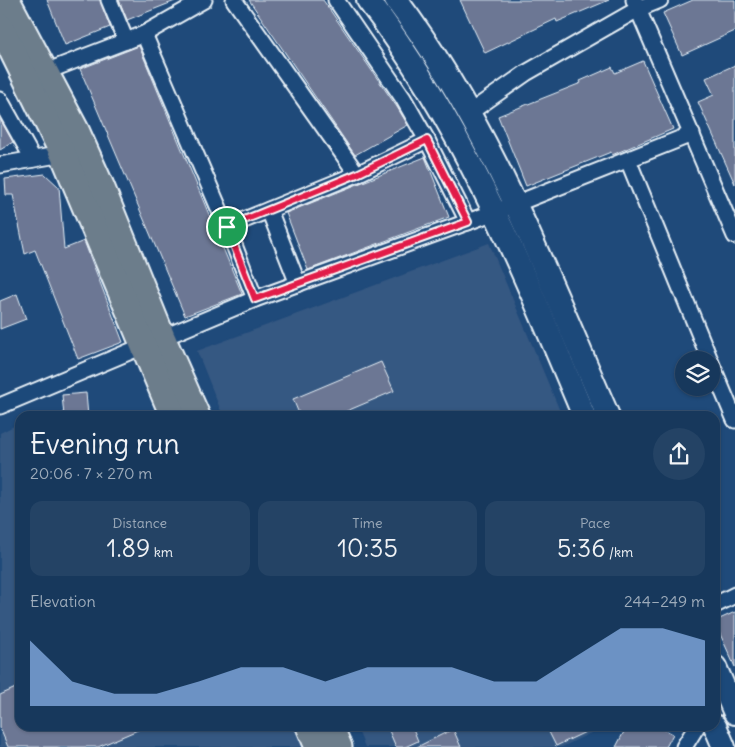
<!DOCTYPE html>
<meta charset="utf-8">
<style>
body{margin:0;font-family:Delius,sans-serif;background:#244365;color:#f1f3f6;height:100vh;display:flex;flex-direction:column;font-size:19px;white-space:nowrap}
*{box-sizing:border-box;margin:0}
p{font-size:16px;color:#9eacbb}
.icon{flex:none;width:28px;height:28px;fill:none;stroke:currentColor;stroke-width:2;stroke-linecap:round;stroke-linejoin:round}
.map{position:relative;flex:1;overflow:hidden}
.panel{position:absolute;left:15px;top:411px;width:705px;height:320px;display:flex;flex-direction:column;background:#17385c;border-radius:15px;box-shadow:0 1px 4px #0004,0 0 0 1px #365272}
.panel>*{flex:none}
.controls{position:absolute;left:675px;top:351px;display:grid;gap:10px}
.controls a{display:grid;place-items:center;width:45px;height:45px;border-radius:50%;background:#17385c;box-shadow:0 1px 4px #0004,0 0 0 1px #365272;font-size:25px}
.pin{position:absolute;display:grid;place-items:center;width:42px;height:42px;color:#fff;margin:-21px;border:2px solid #fff;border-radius:50%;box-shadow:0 1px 5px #0007}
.round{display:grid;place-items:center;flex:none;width:52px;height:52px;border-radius:26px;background:#244365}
.head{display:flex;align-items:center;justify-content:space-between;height:85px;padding:0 15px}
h1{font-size:28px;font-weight:600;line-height:38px}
.stats{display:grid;grid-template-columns:repeat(3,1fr);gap:8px;height:85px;padding:5px 15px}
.stats div{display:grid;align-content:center;border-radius:12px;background:#244365;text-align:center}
.stats b{font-size:25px;font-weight:600}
.stats small{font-size:14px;font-weight:400}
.stats p{font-size:14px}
.chart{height:140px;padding:10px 15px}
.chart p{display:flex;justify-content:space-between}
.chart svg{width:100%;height:90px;margin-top:5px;fill:#90b9f0;opacity:.7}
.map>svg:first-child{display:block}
</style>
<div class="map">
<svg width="735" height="747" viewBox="0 0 735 747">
<rect width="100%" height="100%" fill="#1f4a7a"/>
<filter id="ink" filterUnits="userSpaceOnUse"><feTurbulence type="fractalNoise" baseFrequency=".02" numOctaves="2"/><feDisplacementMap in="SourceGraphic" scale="10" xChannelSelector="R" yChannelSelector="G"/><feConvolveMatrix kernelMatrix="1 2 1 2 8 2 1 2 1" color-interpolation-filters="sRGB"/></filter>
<g filter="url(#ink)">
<g fill="#365882">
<polygon points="489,243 562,416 223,416 197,351"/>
<polygon points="20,423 20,726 293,726 302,747 0,747 0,433"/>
<polygon points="356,726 605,726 562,747 365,747"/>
</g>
<g fill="#6c7794" stroke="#e8f1f8">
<polygon points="47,0 100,0 110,27 65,45"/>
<polygon points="119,0 174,0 175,1 127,20"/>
<polygon points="249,0 323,0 397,107 408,125 355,155"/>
<polygon points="460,0 609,0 557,22 556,19 485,53"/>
<polygon points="693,0 735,0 735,31 682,55 663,13"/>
<polygon points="139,46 242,294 185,316 80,69"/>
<polygon points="643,61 673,129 612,155 611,152 526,186 498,116 581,83 580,81 612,67 615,73"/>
<polygon points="735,65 735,184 698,102 714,95 706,78"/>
<polygon points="0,119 13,142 0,150"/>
<polygon points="425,157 449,217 308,270 286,213"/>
<polygon points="45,174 59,187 64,249 84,241 123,342 78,359 35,250 25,254 13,195 6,195 5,179"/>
<polygon points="17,294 26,319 0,329 0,301"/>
<polygon points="381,362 394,391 335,416 300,416 293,399"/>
<polygon points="86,393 88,416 64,416 62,395"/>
<polygon points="735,612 735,667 715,623 715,621"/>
<polygon points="20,686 20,726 147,726 98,747 8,747 0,728 0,695"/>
<polygon points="387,726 412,726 418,741 405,747 396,747"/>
<polygon points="546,726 598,726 556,746"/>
<polygon points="627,726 658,726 673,734 666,747 616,747"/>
<polygon points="453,729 461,747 417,747"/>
</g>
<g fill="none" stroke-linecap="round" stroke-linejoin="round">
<defs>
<g id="street">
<polyline points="109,0 126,41"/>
<polyline points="234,0 357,174"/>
<polyline points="336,0 403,98 427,140 468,222"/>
<polyline points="634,0 735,236"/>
<polyline points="144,34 227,227 255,299"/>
<polyline points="45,72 144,34 204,0"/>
<polyline points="0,100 33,159"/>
<polyline points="469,113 526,73 638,9 660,0"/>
<polyline points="628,160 710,360"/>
<polyline points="0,165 63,154"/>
<polyline points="269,210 298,284"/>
<polyline points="227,227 357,174 427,140"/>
<polyline points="711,363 735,420"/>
<polyline points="0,406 255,299 495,212 692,134"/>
<polyline points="715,605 735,595"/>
<polyline points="684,747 697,726"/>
</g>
<g id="secondary">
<path d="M368 0C464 126 523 271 584 416"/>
<path d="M396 0C489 122 547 276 608 416"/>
<polyline points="715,667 735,713"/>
<polyline points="715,726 724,747"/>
</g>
<g id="primary">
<polyline points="7,0 76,130 101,186 162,337 197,416"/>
<polyline points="0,26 63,154 173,416"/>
<polyline points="309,726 318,747"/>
<polyline points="330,726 339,747"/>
</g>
</defs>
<use href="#street" stroke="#e8f1f8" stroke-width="19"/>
<use href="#secondary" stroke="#e8f1f8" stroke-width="26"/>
<use href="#primary" stroke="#e8f1f8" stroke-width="29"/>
<use href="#street" stroke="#1f4a7a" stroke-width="15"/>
<use href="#secondary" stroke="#1f4a7a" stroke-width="22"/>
<use href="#primary" stroke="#6c7d8b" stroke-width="25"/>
</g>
</g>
<g fill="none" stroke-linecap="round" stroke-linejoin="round" filter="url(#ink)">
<defs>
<polygon id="route" points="427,140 468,222 255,299 227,227 357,174"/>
</defs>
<use href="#route" stroke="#fff" stroke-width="10"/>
<use href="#route" stroke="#e11d48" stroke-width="6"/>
</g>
</svg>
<div class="controls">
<a><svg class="icon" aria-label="layers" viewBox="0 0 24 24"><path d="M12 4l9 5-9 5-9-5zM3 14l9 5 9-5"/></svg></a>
</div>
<div class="pin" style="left:227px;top:227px;background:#1e9e55"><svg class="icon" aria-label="arrive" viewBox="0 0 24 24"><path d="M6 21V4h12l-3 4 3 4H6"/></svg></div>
<section class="panel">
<div class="head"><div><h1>Evening run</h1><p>20:06 · 7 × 270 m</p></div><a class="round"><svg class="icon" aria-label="share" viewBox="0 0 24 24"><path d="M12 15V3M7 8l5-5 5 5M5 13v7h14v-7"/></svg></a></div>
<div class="stats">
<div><p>Distance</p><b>1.89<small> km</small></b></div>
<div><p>Time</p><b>10:35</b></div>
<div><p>Pace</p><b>5:36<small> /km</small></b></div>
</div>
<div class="chart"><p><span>Elevation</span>244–249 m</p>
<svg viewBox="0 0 160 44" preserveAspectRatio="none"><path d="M0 44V12L10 32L20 38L30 38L40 32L50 25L60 25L70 32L80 25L90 25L100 25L110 32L120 32L130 19L140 6L150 6L160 12V44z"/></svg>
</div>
</section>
</div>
